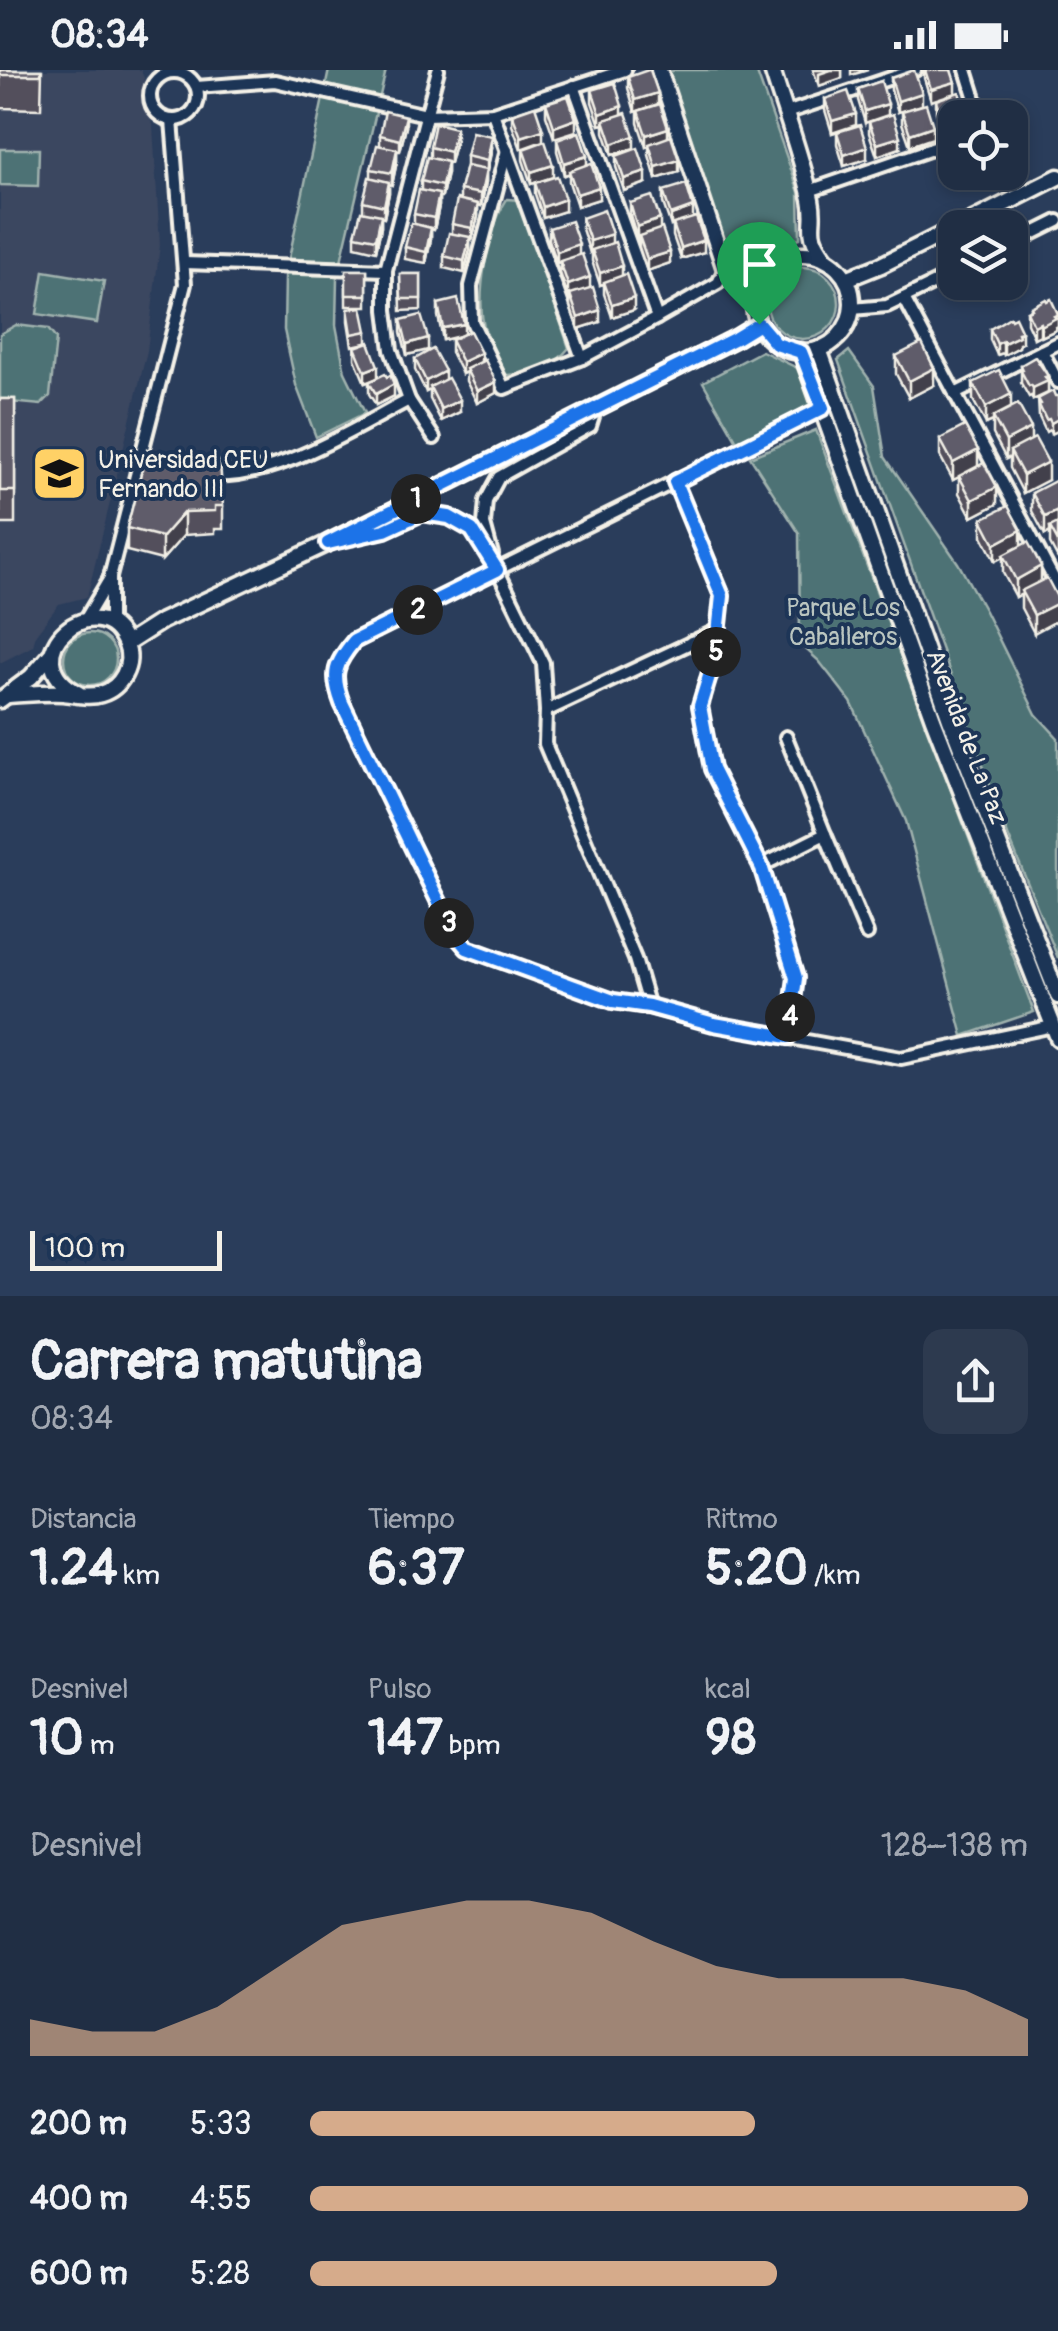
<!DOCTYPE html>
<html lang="es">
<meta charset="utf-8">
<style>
body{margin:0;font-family:Pangolin,sans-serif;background:#2d3a4f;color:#f1f3f6;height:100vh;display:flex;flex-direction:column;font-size:38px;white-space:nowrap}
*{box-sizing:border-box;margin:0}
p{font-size:32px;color:#a2a8b2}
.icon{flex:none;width:55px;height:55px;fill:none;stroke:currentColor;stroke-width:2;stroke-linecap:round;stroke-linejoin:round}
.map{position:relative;height:1226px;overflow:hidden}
.drawer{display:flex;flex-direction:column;background:#202e44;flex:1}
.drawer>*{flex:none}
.buttons{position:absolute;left:938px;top:30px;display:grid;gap:20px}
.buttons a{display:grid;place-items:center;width:90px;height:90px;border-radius:20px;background:#202e44;box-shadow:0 5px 15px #0003,0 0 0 2px #3d4a5d;font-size:50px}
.scale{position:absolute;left:30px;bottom:25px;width:192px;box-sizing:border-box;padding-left:10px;border:5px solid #f4f1e8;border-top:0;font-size:28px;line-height:35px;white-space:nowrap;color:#f4f1e8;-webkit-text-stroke:8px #1d3557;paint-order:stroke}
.pin{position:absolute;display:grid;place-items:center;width:85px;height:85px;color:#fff;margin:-102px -42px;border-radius:50% 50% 50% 0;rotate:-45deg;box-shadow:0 0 10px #0007}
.pin .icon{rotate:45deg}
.km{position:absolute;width:50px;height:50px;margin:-25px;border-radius:50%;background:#222;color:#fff;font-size:28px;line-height:50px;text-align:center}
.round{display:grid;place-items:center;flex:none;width:105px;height:105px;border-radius:20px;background:#2d3a4f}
.overview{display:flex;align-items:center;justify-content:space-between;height:170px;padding:0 30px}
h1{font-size:55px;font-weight:700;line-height:75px}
.metrics{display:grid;grid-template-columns:repeat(3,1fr);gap:15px;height:170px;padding:10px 30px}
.metrics div{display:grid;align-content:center}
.metrics b{font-size:50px;font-weight:700}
.metrics small{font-size:28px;font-weight:400}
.metrics p{font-size:28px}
.chart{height:280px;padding:20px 30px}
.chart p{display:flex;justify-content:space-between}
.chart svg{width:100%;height:180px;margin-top:10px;fill:#d6ab8b;opacity:.7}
ul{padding:0 30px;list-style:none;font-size:32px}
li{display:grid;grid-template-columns:160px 120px 1fr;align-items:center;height:75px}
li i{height:25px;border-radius:12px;background:#d6ab8b}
.status{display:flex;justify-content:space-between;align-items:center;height:70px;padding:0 50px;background:#202e44;direction:ltr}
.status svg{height:28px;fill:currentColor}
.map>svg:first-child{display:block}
</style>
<div class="status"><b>08:34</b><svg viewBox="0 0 49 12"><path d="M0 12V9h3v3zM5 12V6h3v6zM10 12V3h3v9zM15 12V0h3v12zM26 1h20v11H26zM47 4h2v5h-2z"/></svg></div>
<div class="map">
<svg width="1058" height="1226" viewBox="0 0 1058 1226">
<rect width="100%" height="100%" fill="#2a3d5b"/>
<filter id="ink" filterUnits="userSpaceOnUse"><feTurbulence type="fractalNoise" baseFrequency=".01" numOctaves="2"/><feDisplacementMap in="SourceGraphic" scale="20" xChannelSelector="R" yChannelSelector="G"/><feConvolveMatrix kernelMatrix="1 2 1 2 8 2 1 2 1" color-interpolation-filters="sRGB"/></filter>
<g filter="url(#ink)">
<polygon fill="#3a4660" points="0,0 141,0 144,8 142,32 153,55 160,175 147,281 87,527 59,534 36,564 33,576 0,593"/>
<g fill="#4d7275" stroke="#a0b2ae" stroke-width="2.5">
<polygon points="329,0 386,0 337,208 336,255 345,302 365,343 316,367 296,315 284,260 285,207"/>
<path d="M675 0H756L799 122 800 168C777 175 763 185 749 205L732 196 669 2Z"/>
<polygon points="0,79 39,79 38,116 0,115"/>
<path d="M507 129 520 130 569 278C551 300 533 305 505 305 498 291 489 276 485 261 475 227 488 158 507 129Z"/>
<circle cx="803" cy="233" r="36"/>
<polygon points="44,201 104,211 97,253 37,244"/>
<polygon points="16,255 48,259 56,269 50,326 41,335 0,331 0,264"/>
<polygon points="762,281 797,298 812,333 738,373 703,312"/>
<polygon points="849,281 874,316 885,387 958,493 985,541 1036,644 1058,668 1058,888 1008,765 838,290"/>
<polygon points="816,360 1034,942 963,966 906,751 851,632 819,591 800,574 799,463 750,387"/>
<circle cx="90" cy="589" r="26"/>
</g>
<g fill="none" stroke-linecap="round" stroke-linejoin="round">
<defs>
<g id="street">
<polyline points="966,0 981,48"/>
<circle cx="174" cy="26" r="24"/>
<polyline points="574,16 657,248"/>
<polyline points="197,17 275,11 426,45 493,43 625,0"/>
<polyline points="493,43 582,288"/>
<polyline points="786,43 915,0"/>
<polyline points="507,80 471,216 472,252 504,318 582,288 657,248 718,213 725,199"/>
<polyline points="809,121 955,71"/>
<polyline points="1010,175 1058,151"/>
<polyline points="185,193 386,200"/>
<polyline points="904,228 1058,517"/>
<polyline points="852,239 887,236 955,203"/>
<polyline points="1042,281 1058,312"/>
<polyline points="955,324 1058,273"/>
<path d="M823 338 354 571C335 594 331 604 342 633L454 863 467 878 613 931 649 937 713 954 901 988 1053 956"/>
<polyline points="434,368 409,330 391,280 386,240 386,200 438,0"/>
<path d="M207 405C274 411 351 360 409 330"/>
<polyline points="675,412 722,526 716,583 700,635 712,699 761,796 796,907 788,967"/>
<polyline points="342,470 385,460 422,443 449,447 472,459 497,499 543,593 546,641 545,674 635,889 649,937"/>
<polyline points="492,484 484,454 486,431 499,407 590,356 595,340"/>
<polyline points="85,550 110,508"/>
<polyline points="110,555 110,507 185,214 172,50"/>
<polyline points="691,572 714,589"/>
<polyline points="546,641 718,560"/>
<polyline points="825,764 867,864"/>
<polyline points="761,796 825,764 786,667"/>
</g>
<g id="secondary">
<polyline points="659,0 725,199 742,213 754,228"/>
<path d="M772 0C785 42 801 85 811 129 817 158 803 158 825 188"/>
<polyline points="957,158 1058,107"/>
<circle cx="803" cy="233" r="49"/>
<polyline points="846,209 881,195 955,158"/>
<polyline points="819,279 950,649 1058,926"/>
<polyline points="801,281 933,649 1052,953"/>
<polyline points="126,574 162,551 328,473 736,268 759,254"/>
<path d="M9 625C27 624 45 622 63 623 75 624 89 628 101 624 121 618 134 595 126 575 101 510 6 586 79 624"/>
<polyline points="0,630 31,607 52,583"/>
<polyline points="1054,958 1058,968"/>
</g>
</defs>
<use href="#street" stroke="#f4f1e8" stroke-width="18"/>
<use href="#secondary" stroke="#f4f1e8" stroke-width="21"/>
<use href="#street" stroke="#1d3557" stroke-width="10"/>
<use href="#secondary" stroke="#1d3557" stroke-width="14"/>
</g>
<g fill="#524f5c" stroke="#f4f1e8" stroke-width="2.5">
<polygon points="0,0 42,0 41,39 0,38"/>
<polygon points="813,0 842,0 842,8 819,16"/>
<polygon points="924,0 951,0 955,23 931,31 924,8"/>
<polygon points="628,7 658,34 635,42 628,18"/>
<polygon points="891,8 922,35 898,42 891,20"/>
<polygon points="881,11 865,53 858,30 858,19"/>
<polygon points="592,20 622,44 634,78 612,85 604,62 604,54 600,55 592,32"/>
<polygon points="825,29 856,55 832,63 825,40"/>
<polygon points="936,30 966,48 955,48 955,60 943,64 936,42"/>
<polygon points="546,33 576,61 554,68 546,45"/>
<polygon points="638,41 668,67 679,102 656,109 649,85 649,76 646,77 638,53"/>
<polygon points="902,41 933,68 910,76 902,53"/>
<polygon points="512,44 543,71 521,79 512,55"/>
<polygon points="869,52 900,78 877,86 869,63"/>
<polygon points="406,57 400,81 397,81 397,91 392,115 389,114 389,123 384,148 381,147 381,157 376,181 355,176 355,165 363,142 363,131 371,108 371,99 380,75 380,65"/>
<polygon points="837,62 867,89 844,96 837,74"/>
<polygon points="456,70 450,93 447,93 447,103 442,127 439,127 439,136 434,160 431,159 431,169 426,193 405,189 405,177 414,154 414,144 421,120 421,111 430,88 430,77"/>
<polygon points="557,70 587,95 599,129 577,136 569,112 569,103 564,105 557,81"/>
<polygon points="492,78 486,102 486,112 481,136 478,135 478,146 472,170 470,169 470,179 464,203 444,198 444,186 452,163 452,154 460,130 460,120 466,96 466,86"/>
<polygon points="523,79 553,107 531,114 523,90"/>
<polygon points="616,86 646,113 624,121 616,97"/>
<polygon points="535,113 565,141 543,148 535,124"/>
<polygon points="663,121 693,147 704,182 681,189 673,166 673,156 671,156 663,133"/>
<polygon points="630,133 660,159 670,193 647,201 639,177 639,168 637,168 630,145"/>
<polygon points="582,148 612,173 634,240 612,247 604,224 604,214 600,215 592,191 592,182 590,183 582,159"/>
<polygon points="549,158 579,185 600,252 578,259 570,236 570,225 568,226 560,203 560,192 557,193 549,170"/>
<rect x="346" y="200" width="21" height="36"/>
<polygon points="400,204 421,204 421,240 401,241"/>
<polygon points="438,234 464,264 481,292 496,323 477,333 466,311 466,302 462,304 451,282 451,270 459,266 443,270 438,246"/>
<polygon points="1031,237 1058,244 1058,256 1056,257 1056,260 1041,267 1040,265 1034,268 1027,253 1027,241 1031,239"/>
<polygon points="348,239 367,261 367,273 378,308 394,326 376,335 369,324 369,312 377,308 365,313 355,289 355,277 366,273 352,276 348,251"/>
<polygon points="401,250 428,280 407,285 401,262"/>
<polygon points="990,259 1022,273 1019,274 1019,277 1004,285 1003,283 997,285 990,270"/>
<polygon points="896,286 934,315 909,328 896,304"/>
<polygon points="415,289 445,310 460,342 441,351 430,329 430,320 426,322 415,300"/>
<polygon points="1021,295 1048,306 1048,323 1033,330 1031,326 1029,327 1021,313"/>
<polygon points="973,313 1011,338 1031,370 1048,410 1023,423 1010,398 1010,387 1006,389 993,364 993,351 986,354 973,330"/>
<rect x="0" y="329" width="15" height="125"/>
<polygon points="1038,329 1058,361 1051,364 1049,360 1046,362 1039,347"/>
<polygon points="940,369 978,396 997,434 972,447 959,423 959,407 953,410 940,386"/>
<polygon points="147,380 223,436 223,459 215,459 215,463 184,465 162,490 127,481 127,458"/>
<polygon points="1058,411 1058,489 1050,474 1050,462 1045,465 1032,441 1032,423"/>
<polygon points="982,449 1021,476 1041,496 1034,563 1021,538 1021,524 1016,527 1003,503 1003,487 995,491 982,466"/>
</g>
<g fill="#42404b" stroke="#f4f1e8" stroke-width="2.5">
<polygon points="831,0 842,0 842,8 819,16 819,4"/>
<polygon points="851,0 868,0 851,5"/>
<polygon points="955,12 955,23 931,31 931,19"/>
<polygon points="658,23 658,34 635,42 635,30"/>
<polygon points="922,23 922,35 898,42 898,31"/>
<polygon points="888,34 888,45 865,53 865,41"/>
<polygon points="622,36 622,48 604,50 604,54 600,55 600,44"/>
<polygon points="856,44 856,55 832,63 832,51"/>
<polygon points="406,46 406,57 400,81 400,70"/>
<polygon points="576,49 576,61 554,68 554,57"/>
<polygon points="955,49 955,60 943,64 943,53"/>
<polygon points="933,56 933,68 910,76 910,64"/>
<polygon points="456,58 456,70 450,93 450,82"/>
<polygon points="668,58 668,69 646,77 646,65"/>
<polygon points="543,60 543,71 521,79 521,67"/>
<polygon points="492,66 492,78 487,102 487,91"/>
<polygon points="634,66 634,78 612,85 612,74"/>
<polygon points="900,67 900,78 877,86 877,74"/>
<polygon points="867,77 867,89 844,96 844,85"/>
<polygon points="397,79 397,91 392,115 392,103"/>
<polygon points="587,86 587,98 564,105 564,93"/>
<polygon points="679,90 679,102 656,109 656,97"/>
<polygon points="447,92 447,103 442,127 442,116"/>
<polygon points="553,95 553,107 531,114 531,102"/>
<polygon points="486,100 486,112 481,136 481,124"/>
<polygon points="646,102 646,113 624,121 624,109"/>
<polygon points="389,112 389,123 384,148 384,136"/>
<polygon points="599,117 599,129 577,136 577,124"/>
<polygon points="439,124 439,136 434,160 434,148"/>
<polygon points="565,129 565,141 543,148 543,137"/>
<polygon points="478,134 478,146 472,170 472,158"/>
<polygon points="693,137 693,149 671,156 671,145"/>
<polygon points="381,145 381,157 376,181 376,169"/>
<polygon points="660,149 660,161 637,168 637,157"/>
<polygon points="431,158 431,169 426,193 426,182"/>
<polygon points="612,164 612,175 590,183 590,171"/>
<polygon points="470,167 470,179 464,203 464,191"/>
<polygon points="704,170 704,182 681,189 681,178"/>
<polygon points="579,174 579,186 557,193 557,182"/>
<polygon points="670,182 670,193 647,201 647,189"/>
<polygon points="622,196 622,207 600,215 600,203"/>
<polygon points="590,207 590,219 568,226 568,215"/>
<polygon points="634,228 634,240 612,247 612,235"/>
<polygon points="600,240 600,252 578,259 578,248"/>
<polygon points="1058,244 1058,256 1056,257 1056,260 1041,267 1041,256"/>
<polygon points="1040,253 1040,265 1034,268 1034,256"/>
<polygon points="464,254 464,265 443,270 443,258"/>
<polygon points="1022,262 1022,273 1019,274 1019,277 1004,285 1004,273"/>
<polygon points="428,268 428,280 407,285 407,274"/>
<polygon points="1003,271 1003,283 997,285 997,274"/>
<polygon points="481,283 481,295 462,304 462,292"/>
<polygon points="378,296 378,308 365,313 365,301"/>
<polygon points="934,298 934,315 909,328 909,311"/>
<polygon points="445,301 445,313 426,322 426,311"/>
<polygon points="1048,306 1048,323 1033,330 1033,318"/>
<polygon points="496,312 496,323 477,333 477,321"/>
<polygon points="394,314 394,326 376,335 376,324"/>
<polygon points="1011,324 1011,341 993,347 993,351 986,354 986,337"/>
<polygon points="460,330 460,342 441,351 441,339"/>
<polygon points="1058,349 1058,361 1051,364 1051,353"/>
<polygon points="1031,358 1031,376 1010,381 1010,387 1006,389 1006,371"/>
<polygon points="978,380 978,397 953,410 953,393"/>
<polygon points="1048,392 1048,410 1023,423 1023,405"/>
<polygon points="997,417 997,434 972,447 972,430"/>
<polygon points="1058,441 1058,458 1050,457 1050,462 1045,465 1045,447"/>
<polygon points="184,442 184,465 162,490 162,467"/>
<polygon points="1021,460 1021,478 995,491 995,474"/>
<polygon points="1041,496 1041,514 1016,527 1016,510"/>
<polygon points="1058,533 1058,550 1034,563 1034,545"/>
</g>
<g fill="#5f5c6b" stroke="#f4f1e8" stroke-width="2.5">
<rect x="0" y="0" width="41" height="5"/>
<polygon points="648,0 650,0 658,23 635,30 628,7"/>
<polygon points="914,0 922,23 898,31 891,8"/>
<polygon points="925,0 951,0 955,12 931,19"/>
<polygon points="881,11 888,34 865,41 858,19"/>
<polygon points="615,13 622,36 600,44 592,20"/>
<polygon points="848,21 856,44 832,51 825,29"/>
<polygon points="959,22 966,45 955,48 955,49 943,53 936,30"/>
<polygon points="568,26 576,49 554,57 546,33"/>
<polygon points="660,34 668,58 646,65 638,41"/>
<polygon points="926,34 933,56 910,64 902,41"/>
<polygon points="535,36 543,60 521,67 512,44"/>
<polygon points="385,41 406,46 400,70 380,65"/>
<polygon points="626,43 634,66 612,74 604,50"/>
<polygon points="893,44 900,67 877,74 869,52"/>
<polygon points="435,53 456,58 450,82 430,77"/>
<polygon points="860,55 867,77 844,85 837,62"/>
<polygon points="472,62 492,66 487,91 466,86"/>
<polygon points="579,62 587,86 564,93 557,70"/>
<polygon points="671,66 679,90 656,97 649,74"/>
<polygon points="545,71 553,95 531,102 523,79"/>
<polygon points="377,75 397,79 392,103 371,99"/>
<polygon points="638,78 646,102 624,109 616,86"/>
<polygon points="427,87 447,92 442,116 421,111"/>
<polygon points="591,93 599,117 577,124 569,101"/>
<polygon points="466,96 486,100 481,124 460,120"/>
<polygon points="557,106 565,129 543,137 535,113"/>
<polygon points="369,107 389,112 384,136 363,131"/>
<polygon points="686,114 693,137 671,145 663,121"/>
<polygon points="419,120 439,124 434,148 414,144"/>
<polygon points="652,126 660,149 637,157 630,133"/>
<polygon points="457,129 478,134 472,158 452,154"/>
<polygon points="604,140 612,164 590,171 582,148"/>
<polygon points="361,141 381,145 376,169 355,165"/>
<polygon points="696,147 704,170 681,178 673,154"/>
<polygon points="571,151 579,174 557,182 549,158"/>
<polygon points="411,153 431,158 426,182 405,177"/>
<polygon points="662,158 670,182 647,189 639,166"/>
<polygon points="449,163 470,167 464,191 444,186"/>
<polygon points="615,172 622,196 600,203 592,180"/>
<polygon points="582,184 590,207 568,215 560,191"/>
<rect x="346" y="200" width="21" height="25"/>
<polygon points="400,204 421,204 421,229 401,229"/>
<polygon points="626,204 634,228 612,235 604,212"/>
<polygon points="593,217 600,240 578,248 570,224"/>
<polygon points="458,229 464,254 443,258 438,234"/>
<polygon points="1046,229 1047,231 1051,229 1058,244 1054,246 1056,248 1041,256 1040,253 1034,256 1027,241 1032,239 1031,237"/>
<polygon points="362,237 367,261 352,264 348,239"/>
<polygon points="421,245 428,268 407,274 401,250"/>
<polygon points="1010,247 1011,249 1015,247 1022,262 1018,263 1019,266 1004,273 1003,271 997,274 990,259"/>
<polygon points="470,261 481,283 462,292 451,270"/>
<polygon points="369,272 378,296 365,301 355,277"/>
<polygon points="922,273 934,298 909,311 896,286"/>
<polygon points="433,279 445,301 426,311 415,289"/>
<polygon points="1035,287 1048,306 1045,307 1048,311 1033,318 1031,315 1029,316 1021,301 1023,300 1021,295"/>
<polygon points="485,290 496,312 477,321 466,299"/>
<polygon points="999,300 1011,324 986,337 973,313"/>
<polygon points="385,304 387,307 390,305 394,314 376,324 369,312"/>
<polygon points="448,308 460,330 441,339 430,317"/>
<polygon points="1053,321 1055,326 1058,326 1058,349 1051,353 1049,349 1046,350 1039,335 1041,334 1038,329"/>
<rect x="0" y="329" width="15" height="92"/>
<polygon points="1018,334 1031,358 1006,371 993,347"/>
<polygon points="965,356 978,380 953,393 940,369"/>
<polygon points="1035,368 1048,392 1023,405 1010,381"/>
<polygon points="147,380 180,388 220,391 223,436 215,436 215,441 184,442 162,467 127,458"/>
<polygon points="984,393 997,417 972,430 959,406"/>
<polygon points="1057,410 1058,441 1045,447 1032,423"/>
<polygon points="1008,436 1021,460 995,474 982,449"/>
<polygon points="1058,453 1058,472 1050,457"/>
<polygon points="1028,472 1041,496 1016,510 1003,485"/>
<polygon points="1047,508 1058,529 1058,533 1034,545 1021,521"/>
</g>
</g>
<g fill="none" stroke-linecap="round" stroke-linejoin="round" filter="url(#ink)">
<defs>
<path id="route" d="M759 254 776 274 801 282 823 338 675 412 722 526 716 583 700 636 712 699 761 796 796 908 788 967 714 954 649 936 613 931 467 878 454 863 342 633C331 604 335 594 354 571L497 500 472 460 449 447 422 443 385 460 328 473 736 268Z"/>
</defs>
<use href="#route" stroke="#fff" stroke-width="20"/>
<use href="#route" stroke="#1a73e8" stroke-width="12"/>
</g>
<defs>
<symbol id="university-square" viewBox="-11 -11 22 22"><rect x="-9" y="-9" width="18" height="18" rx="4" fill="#ffd166" stroke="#1d3557"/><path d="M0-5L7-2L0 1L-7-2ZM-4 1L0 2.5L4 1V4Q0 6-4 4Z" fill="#111"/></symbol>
</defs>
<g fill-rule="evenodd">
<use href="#university-square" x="28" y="372" width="63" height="63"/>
</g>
<g text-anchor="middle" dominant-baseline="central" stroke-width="8" stroke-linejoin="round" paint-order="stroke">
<g font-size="25" fill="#f4f1e8" stroke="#1d3557" text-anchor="start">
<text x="98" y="390">Universidad CEU<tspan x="98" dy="29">Fernando III</tspan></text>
</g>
<g font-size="25" fill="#bac5c0" stroke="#1d3557">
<text x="843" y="538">Parque Los<tspan x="843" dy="29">Caballeros</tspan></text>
</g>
<g font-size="25" fill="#f4f1e8" stroke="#1d3557">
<text transform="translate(966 667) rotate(69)">Avenida de La Paz</text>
</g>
</g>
</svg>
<div class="buttons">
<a><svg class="icon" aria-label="locate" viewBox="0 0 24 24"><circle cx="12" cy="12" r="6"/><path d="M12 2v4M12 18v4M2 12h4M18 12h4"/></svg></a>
<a><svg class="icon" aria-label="layers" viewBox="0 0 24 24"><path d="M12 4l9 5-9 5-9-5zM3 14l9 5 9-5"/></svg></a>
</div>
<div class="scale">100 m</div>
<div class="pin" style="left:759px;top:254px;background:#1e9e55"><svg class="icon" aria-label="arrive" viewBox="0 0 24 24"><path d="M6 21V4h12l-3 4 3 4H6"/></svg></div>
<b class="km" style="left:416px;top:429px">1</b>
<b class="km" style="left:418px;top:540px">2</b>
<b class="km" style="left:449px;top:853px">3</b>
<b class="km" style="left:790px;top:947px">4</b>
<b class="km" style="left:716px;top:582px">5</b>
</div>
<section class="drawer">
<div class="overview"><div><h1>Carrera matutina</h1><p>08:34</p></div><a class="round"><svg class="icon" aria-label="share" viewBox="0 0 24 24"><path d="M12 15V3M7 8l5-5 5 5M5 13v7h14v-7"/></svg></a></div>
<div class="metrics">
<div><p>Distancia</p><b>1.24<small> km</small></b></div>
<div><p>Tiempo</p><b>6:37</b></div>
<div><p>Ritmo</p><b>5:20<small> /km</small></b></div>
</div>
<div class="metrics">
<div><p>Desnivel</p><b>10<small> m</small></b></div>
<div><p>Pulso</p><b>147<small> bpm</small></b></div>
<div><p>kcal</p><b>98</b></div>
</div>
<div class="chart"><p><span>Desnivel</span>128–138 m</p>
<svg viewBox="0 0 160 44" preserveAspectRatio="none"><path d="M0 44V35L10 38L20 38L30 32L40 22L50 12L60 9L70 6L80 6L90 9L100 16L110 22L120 25L130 25L140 25L150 28L160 35V44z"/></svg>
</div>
<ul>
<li><b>200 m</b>5:33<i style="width:62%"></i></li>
<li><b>400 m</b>4:55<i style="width:100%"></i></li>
<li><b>600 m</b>5:28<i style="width:65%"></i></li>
</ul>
</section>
